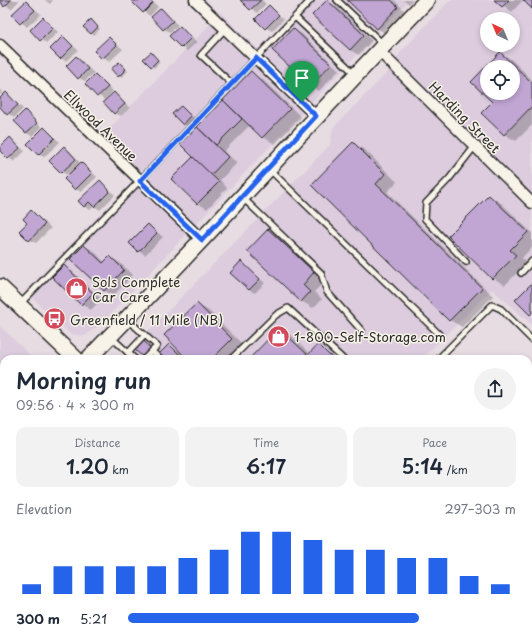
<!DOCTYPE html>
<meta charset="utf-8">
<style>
body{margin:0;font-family:"Playpen Sans",sans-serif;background:#f2f2f3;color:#1f2937;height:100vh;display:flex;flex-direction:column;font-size:15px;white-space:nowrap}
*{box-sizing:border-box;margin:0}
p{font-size:13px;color:#747a83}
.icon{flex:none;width:22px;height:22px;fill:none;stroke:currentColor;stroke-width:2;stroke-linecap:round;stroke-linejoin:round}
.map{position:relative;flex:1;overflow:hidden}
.panel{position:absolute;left:0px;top:355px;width:532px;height:286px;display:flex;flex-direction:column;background:#fff;border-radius:12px 12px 0 0;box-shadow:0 2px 6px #0003}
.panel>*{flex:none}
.needle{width:26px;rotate:316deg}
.fabs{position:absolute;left:480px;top:12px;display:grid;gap:8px}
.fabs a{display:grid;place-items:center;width:40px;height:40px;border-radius:50%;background:#fff;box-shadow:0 2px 6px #0003;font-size:20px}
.pin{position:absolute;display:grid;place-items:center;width:34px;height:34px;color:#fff;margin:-41px -17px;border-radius:50% 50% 50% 0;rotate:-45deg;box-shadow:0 0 4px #0007}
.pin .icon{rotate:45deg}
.round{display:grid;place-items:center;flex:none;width:42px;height:42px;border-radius:21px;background:#f2f2f3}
.headline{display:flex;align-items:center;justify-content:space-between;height:68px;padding:0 16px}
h1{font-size:22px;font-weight:600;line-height:30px}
.stats{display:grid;grid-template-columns:repeat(3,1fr);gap:6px;height:68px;padding:4px 16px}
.stats div{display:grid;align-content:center;border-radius:10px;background:#f2f2f3;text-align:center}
.stats b{font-size:20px;font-weight:600}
.stats small{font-size:11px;font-weight:400}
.stats p{font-size:11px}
.chart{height:112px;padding:8px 16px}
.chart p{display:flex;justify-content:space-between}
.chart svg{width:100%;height:72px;margin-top:4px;stroke:#2563eb;stroke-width:6}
ul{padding:0 16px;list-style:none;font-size:13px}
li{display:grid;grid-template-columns:64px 48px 1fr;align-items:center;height:30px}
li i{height:10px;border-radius:5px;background:#2563eb}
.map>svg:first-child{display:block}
</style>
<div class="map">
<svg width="532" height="641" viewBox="0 0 532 641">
<rect width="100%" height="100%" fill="#e7dce2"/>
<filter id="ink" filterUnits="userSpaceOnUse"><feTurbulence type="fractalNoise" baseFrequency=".025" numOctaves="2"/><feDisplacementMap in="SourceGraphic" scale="8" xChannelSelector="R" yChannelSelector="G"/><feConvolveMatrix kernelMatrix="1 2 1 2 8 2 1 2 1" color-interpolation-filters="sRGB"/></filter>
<g filter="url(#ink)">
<g fill="#dcccde" fill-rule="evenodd">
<polygon points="305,0 409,0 104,321 85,336 70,334 25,291 142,172 104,134 221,13 258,49"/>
<path d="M450 0H532V325L492 289 422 359H121L330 145 333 128 387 73 401 52ZM487 19H513V45H487ZM487 67H513V93H487Z"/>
<polygon points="0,326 34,359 4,359 4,399 0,403"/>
<polygon points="532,413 532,641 409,641 406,637 528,637 528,417"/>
<polygon points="103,637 291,637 287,641 107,641"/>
</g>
<g fill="#0003" fill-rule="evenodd">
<polygon points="0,0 18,0 19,1 11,9"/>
<polygon points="45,0 53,0 50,4"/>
<polygon points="133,0 151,0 158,7 150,16 144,12"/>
<polygon points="242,0 262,0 266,4 257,13"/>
<polygon points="299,0 311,0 306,4"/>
<polygon points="348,0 394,0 407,13 386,34 377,28"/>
<polygon points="403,0 413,0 409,4"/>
<polygon points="496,0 523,0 512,12"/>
<polygon points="327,1 336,6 372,41 359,55 350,50"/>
<polygon points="26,2 41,14 27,27 13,15"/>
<polygon points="269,7 284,19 272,31 266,28"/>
<polygon points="161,10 178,25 170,32 164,29"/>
<polygon points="43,19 58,32 47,43 41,40"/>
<polygon points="91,20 100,29 94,35 91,33"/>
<polygon points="180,27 197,42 187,51 170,36"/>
<polygon points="293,29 302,34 339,70 319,91 310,85"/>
<polygon points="64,38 78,50 66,61 60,58"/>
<polygon points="109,38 123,49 109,62 96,51"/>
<polygon points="151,53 160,62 154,68 151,66"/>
<path d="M500 53 512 60 532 80V125L516 141 504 134 493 102 472 82ZM487 67H513V93H487Z"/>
<polygon points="76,57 94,73 85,81 79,78"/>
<polygon points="121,65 128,71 121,78 112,69"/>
<polygon points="251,73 263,80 301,117 275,144 263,137 250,125 224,151 237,163 220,180 227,188 207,209 198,203 173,179 194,157 182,144"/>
<polygon points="95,75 113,91 104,100 86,84"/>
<polygon points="0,89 3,92 0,95"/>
<polygon points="6,93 23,109 14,118 0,106 0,99"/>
<polygon points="114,93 130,108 121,116 115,113"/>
<polygon points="181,107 197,120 189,127 183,124"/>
<polygon points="25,112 42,127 32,136 26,133"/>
<polygon points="44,129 60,142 44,157 38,154"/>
<polygon points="10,139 25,151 14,162 0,149"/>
<polygon points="353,143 365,150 397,182 387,192 493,296 462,327 450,320 312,185"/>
<polygon points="64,148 70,151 80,163 87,167 97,177 81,192 75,189 69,176 62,172"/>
<polygon points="100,182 115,195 100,210 94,206 90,210 84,206"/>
<polygon points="489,196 501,203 532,233 532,247 522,258 527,263 505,285 493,278"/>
<polygon points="31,211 51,228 36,243 30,240"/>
<polygon points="148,225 163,237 145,255 131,243"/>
<polygon points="269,230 281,237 326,280 314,292 322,299 313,308 301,301"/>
<polygon points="84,246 94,251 105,263 110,257 119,262 133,275 113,296 104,290"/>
<polygon points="241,263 265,283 255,293 249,290"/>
<polygon points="64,267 73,272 101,299 91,310 82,304 54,277"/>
<polygon points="197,304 209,311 244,346 231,359 163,359 169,346 182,353"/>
<polygon points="279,329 292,336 310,354 318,346 337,359 251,359"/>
<polygon points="528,478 532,481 532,514 528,518"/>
<polygon points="528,546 532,550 532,554 528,558"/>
<polygon points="4,557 4,635 0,639 0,561"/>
<polygon points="219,637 273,637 275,639 274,641 223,641"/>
</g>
<g fill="#c1a6d4" stroke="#2b2b2b" fill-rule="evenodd">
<polygon points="0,0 11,0 4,7"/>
<polygon points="150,0 153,3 143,13 131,1"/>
<polygon points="240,0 261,0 250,10"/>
<polygon points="327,0 364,35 350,50 312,15"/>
<polygon points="347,0 391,0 398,7 377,29"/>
<polygon points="494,0 509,0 502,7"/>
<polygon points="523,0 532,0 532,9"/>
<polygon points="26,1 35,10 20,24 11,15"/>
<polygon points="269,5 279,15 265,29 255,19"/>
<polygon points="161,8 173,21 163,30 151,17"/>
<polygon points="43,17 53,28 40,41 30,30"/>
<polygon points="91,19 98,27 91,34 83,27"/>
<polygon points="180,26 191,38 181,48 169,36"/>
<polygon points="293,28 331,64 310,86 272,50"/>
<polygon points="63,36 73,46 60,59 50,49"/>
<polygon points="109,37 117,45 102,59 94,51"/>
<polygon points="151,52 158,60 151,67 143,59"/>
<path d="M500 52 532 83V106L504 135 481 113 492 102 471 82ZM487 67H513V93H487Z"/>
<polygon points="76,56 88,69 78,79 66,66"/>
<polygon points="119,62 126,69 118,77 111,69"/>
<polygon points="251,71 290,109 262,138 223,100"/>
<polygon points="95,74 108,87 97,97 85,84"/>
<polygon points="6,92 18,105 7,115 0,107 0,98"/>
<polygon points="114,92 125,104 114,114 103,102"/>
<polygon points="223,100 242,119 216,145 197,127"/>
<polygon points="181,106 191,116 183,125 172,114"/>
<polygon points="25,110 37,123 26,133 14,121"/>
<polygon points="44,127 55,138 38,155 27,144"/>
<polygon points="197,127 228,157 211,175 180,144"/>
<polygon points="10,137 20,148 8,159 0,151 0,147"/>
<polygon points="353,142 385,174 376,184 482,288 449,321 311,185"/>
<polygon points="64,146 76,159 61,173 49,161"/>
<polygon points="193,157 219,182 197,204 171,179"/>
<polygon points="81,162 92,173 75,190 64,179"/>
<polygon points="100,180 110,191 94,207 89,202 84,207 78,201"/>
<polygon points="489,195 528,232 510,250 516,255 492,279 448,236"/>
<polygon points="31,210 45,224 29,241 19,231 27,223 23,219"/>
<polygon points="148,224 157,233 138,252 129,243"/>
<polygon points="268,229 314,272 303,285 310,292 301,302 247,251"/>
<polygon points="84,245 103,263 110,256 124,270 104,291 70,259"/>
<polygon points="241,261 260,279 249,290 230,273"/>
<polygon points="64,265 93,293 81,305 52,277"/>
<polygon points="532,283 532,313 530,315 515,300"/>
<polygon points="197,303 232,339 212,359 187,359 164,335"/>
<polygon points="279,328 308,355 318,344 333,359 249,359"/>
<polygon points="144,341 151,349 143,357 135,350"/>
<polygon points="169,344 184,359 162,359 158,355"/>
<polygon points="528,481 532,485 532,495 528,499"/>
<polygon points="4,555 4,607 0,611 0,560"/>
<polygon points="218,637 259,637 255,641 222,641"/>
</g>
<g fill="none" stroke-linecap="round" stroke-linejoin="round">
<defs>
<g id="service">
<polyline points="337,0 383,44"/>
<polyline points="295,17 355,74"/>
<polyline points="225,29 201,55 231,83"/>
<polyline points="270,170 439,334"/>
<polyline points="243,198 321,273 327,292 362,331"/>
<polyline points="466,262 425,219 426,203 449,179 475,146"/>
<polyline points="521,273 532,261"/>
<polyline points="20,304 149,171 311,0"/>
<polyline points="128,320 157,346 152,351 160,359"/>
<polyline points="111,337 135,359"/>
<polyline points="128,353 145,335"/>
<polyline points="144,359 152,351"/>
<polyline points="231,359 276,315 288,308 343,359"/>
<polyline points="438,359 492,305 501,309 532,340"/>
<polyline points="528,398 532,393"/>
<polyline points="528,469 532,473"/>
<polyline points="528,505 532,501"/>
<polyline points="0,528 4,532"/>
<polyline points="528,625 532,629"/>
<polyline points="117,637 121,641"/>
<polyline points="195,637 199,641"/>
<polyline points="20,641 24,637"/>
<polyline points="145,641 149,637"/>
<polyline points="179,641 183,637"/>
<polyline points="268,641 272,637"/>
<polyline points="311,641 315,637"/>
<polyline points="386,641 390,637"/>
<polyline points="484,641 488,637"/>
</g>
<g id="minor">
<polyline points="195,0 316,116"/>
<polyline points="0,45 202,240"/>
<polyline points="378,50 532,203"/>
</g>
<g id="secondary">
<polyline points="0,287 76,359"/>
<path d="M88 359C203 241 313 119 427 0"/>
<polyline points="0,447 4,443"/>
<polyline points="359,637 363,641"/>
</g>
</defs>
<use href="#service" stroke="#2b2b2b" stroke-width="8"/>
<use href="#minor" stroke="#2b2b2b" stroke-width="13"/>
<use href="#secondary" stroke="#2b2b2b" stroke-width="18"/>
<use href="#service" stroke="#f7f3e8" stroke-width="5"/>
<use href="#minor" stroke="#f7f3e8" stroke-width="10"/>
<use href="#secondary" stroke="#f7f3e8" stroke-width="15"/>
</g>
</g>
<g fill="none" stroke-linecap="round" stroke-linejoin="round" filter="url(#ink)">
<defs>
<polygon id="route" points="256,58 316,116 202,240 140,181"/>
</defs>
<use href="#route" stroke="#fff" stroke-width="8"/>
<use href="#route" stroke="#2563eb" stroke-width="5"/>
</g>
<defs>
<symbol id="shop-disc" viewBox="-11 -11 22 22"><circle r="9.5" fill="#d1495b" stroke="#f7f3e8"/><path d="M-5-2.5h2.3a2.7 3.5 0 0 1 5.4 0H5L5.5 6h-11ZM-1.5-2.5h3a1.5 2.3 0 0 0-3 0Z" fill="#fff"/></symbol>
<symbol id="bus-disc" viewBox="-11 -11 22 22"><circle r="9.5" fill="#d1495b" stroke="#f7f3e8"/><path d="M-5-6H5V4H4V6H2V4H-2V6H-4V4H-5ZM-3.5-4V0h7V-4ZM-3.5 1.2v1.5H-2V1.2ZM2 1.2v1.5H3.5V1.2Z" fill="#fff"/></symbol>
</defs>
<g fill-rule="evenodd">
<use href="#shop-disc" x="64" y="276" width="25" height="25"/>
<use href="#bus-disc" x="42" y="306" width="25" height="25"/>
<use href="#shop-disc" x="266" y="324" width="25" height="25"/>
</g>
<g text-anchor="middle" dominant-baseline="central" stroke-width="3" stroke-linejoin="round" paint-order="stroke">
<g font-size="13" fill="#2b2b2b" stroke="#f7f3e8">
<text transform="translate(465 117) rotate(45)">Harding Street</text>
<text transform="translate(101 125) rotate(44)">Ellwood Avenue</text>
</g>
<g font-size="13" fill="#2b2b2b" stroke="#f7f3e8" text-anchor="start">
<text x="92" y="281">Sols Complete<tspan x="92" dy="15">Car Care</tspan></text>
<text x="70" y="319">Greenfield / 11 Mile (NB)</text>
<text x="294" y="336">1-800-Self-Storage.com</text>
</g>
</g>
</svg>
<div class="fabs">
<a><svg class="needle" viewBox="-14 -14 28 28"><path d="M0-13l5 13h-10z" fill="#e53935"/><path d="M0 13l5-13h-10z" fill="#747a83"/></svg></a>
<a><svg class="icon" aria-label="locate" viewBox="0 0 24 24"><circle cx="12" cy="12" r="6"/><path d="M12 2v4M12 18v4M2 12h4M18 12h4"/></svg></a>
</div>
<div class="pin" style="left:302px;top:102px;background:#1e9e55"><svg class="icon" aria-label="arrive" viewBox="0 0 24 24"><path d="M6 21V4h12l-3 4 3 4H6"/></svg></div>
<section class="panel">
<div class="headline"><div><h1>Morning run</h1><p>09:56 · 4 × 300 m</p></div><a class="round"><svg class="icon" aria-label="share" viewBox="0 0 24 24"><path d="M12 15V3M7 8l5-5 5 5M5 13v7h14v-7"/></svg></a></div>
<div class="stats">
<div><p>Distance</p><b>1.20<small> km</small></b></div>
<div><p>Time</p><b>6:17</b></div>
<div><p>Pace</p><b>5:14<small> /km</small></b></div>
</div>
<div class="chart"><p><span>Elevation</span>297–303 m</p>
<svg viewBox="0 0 160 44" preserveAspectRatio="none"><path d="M5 44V38M15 44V27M25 44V27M35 44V27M45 44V27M55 44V22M65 44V17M75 44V6M85 44V6M95 44V11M105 44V17M115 44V17M125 44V22M135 44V22M145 44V33M155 44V38"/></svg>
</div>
<ul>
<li><b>300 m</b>5:21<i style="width:75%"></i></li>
</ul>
</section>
</div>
